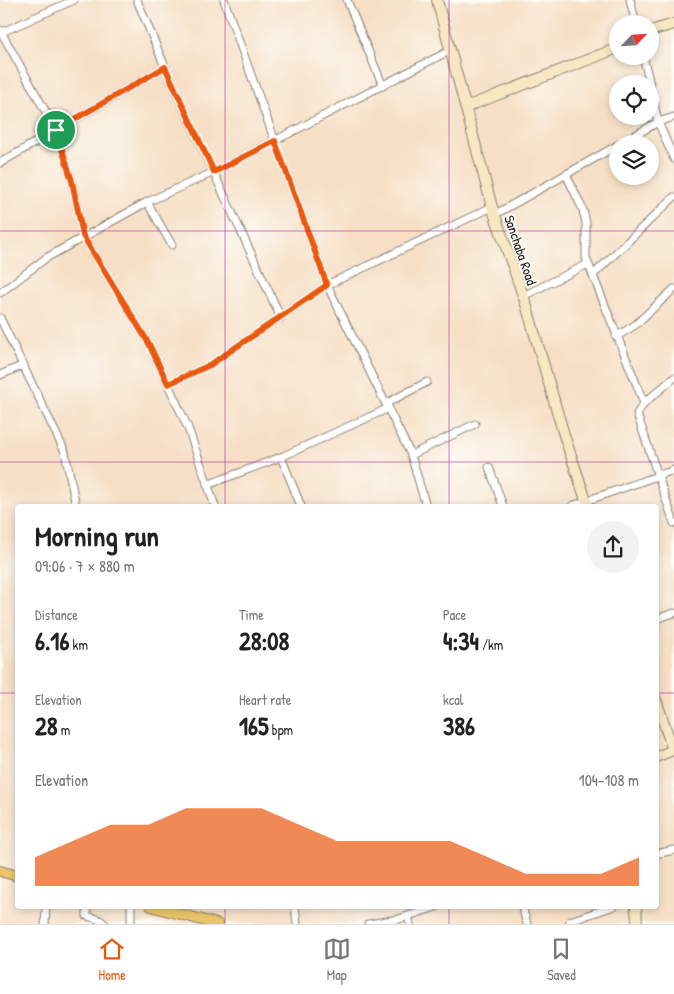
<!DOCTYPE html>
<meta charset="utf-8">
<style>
body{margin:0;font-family:"Patrick Hand",sans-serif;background:#f2f2f2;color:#222;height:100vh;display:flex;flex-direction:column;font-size:19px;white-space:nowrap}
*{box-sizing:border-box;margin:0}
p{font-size:16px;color:#767676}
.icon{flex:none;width:28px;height:28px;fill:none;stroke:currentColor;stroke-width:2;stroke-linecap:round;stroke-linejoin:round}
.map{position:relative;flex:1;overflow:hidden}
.sheet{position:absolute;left:15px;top:504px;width:644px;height:405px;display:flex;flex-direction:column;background:#fff;border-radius:5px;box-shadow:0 2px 8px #0003}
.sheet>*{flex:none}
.needle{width:32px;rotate:65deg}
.tools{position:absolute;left:609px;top:15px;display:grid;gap:10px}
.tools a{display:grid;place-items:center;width:50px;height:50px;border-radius:50%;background:#fff;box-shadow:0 2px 8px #0003;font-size:25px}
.pin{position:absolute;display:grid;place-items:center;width:42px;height:42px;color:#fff;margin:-21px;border:2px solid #fff;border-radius:50%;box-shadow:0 1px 5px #0007}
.round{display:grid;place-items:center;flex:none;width:52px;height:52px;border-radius:26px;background:#f2f2f2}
.summary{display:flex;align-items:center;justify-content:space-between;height:85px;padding:0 20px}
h1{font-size:28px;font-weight:800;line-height:38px}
.metrics{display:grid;grid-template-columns:repeat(3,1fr);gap:8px;height:85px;padding:5px 20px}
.metrics div{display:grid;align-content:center}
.metrics b{font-size:25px;font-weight:800}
.metrics small{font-size:14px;font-weight:400}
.metrics p{font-size:14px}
.chart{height:140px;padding:10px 20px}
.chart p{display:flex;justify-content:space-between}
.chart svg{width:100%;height:90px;margin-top:5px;fill:#ea580c;opacity:.7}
.menu{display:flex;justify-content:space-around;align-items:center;height:70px;border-top:1px solid #e0e0e0;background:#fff;font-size:14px;color:#767676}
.menu a{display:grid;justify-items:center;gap:2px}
.menu .selected{color:#ea580c}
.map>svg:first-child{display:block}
</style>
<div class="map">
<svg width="674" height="924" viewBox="0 0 674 924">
<rect width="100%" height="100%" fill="#fdfcf7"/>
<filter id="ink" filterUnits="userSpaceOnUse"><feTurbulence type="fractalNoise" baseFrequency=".02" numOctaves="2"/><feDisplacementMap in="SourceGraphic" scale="10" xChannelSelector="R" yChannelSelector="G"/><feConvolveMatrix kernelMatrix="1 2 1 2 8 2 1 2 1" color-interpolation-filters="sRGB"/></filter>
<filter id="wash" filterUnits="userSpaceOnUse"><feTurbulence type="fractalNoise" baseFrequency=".0096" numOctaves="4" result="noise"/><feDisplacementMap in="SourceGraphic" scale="20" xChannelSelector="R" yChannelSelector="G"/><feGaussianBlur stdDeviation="1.12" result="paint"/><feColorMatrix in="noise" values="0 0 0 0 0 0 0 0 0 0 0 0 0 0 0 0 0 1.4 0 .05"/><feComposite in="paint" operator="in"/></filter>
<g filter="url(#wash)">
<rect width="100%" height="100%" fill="#f6dfc5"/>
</g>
<g filter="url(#ink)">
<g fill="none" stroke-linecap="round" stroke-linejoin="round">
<defs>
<g id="street">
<polyline points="137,0 168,74 281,318"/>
<polyline points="224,0 327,285 411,455 426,506"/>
<polyline points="347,0 383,86"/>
<polyline points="630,0 636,24"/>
<polyline points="0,30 56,130 72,181 83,236 148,342 168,384 188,428 215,506"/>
<polyline points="0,33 74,0"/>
<polyline points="643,56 650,84"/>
<polyline points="650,85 658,122 674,159"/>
<polyline points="620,144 658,122 674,117"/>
<polyline points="0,163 165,67"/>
<polyline points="566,174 583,210 586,223 586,258 644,403"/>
<polyline points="147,202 172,245"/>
<polyline points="494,215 618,145"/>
<polyline points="593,275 674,197"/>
<polyline points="0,293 46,258 147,202 214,172 451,50"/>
<polyline points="523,296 588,264"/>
<polyline points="0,318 65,452 76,506"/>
<polyline points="616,337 635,325 674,289"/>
<polyline points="0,375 24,365"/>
<polyline points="674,378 644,403 637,414 674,523"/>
<polyline points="168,384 210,365 327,285 492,207"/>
<polyline points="387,403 427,382"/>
<polyline points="411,455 475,424"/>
<polyline points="281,457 389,408"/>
<polyline points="489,467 503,506"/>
<polyline points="207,485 281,457 301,506"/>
<polyline points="572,506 674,470"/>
<polyline points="656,619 674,613"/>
<polyline points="656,854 674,850"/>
<polyline points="87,906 87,916 100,920 105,924"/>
<polyline points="131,906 131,924"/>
<polyline points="295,906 297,924"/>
<polyline points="522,906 527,924"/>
<polyline points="408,916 410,924"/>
<polyline points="570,921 614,906"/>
<polyline points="45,924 46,906"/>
<polyline points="368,924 399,919 439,906"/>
</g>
<g id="secondary">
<polyline points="437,0 492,207 526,304 564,435 588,506"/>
<polyline points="650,31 674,24"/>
<polyline points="466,107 618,48"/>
<polyline points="656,700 673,750 656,757"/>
<polyline points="636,906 637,924"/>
</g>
<g id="primary">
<polyline points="0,871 18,876"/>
<polyline points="151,906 217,924"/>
</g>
</defs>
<use href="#street" stroke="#897e70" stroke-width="9"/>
<use href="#secondary" stroke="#897e70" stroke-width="12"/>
<use href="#primary" stroke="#897e70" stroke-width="12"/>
<use href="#street" stroke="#fff" stroke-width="7"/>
<use href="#secondary" stroke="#f7e8c3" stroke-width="10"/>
<use href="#primary" stroke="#ebc669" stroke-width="10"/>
</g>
</g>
<g fill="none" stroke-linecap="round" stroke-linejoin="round" filter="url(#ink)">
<defs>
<polygon id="route" points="165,67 214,172 275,141 327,285 210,365 168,384 148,342 83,236 72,181 56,130"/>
</defs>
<use href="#route" stroke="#fff" stroke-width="10"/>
<use href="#route" stroke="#ea580c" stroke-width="6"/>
</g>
<path fill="none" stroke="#b5179e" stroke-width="1" stroke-opacity="0.55" d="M225 0V506M449 0V506M0 231H674M0 462H674M0 693H18M656 693H674M225 906V924M449 906V924"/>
<g text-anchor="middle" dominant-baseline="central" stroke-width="4" stroke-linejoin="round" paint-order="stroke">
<g font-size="14" fill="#1c1c1c" stroke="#fdfcf7">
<text transform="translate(521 250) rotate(71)">Sanchaba Road</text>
</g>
</g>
</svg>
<div class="tools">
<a><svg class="needle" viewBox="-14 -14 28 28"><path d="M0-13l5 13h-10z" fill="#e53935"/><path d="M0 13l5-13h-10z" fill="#767676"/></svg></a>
<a><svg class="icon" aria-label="locate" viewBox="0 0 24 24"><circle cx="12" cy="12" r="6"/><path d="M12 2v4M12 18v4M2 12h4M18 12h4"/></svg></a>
<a><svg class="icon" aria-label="layers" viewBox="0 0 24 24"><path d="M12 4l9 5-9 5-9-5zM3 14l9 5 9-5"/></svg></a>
</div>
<div class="pin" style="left:56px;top:130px;background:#1e9e55"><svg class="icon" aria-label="arrive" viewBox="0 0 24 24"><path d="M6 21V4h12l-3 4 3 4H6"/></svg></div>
<section class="sheet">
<div class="summary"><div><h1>Morning run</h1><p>09:06 · 7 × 880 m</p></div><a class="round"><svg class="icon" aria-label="share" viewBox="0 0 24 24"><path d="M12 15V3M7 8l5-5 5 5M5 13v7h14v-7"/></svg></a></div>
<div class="metrics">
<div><p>Distance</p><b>6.16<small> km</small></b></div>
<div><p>Time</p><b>28:08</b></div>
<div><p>Pace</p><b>4:34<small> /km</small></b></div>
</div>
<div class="metrics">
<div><p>Elevation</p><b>28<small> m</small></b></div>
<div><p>Heart rate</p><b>165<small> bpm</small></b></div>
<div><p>kcal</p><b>386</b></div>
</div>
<div class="chart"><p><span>Elevation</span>104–108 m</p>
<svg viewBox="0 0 160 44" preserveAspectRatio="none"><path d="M0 44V30L10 22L20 14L30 14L40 6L50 6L60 6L70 14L80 22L90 22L100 22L110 22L120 30L130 38L140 38L150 38L160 30V44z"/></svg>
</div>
</section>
</div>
<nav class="menu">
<a class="selected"><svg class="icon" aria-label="home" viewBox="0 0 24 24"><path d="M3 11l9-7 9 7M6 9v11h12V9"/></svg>Home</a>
<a><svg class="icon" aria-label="map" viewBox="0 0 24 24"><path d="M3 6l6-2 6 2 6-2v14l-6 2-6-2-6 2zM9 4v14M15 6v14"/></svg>Map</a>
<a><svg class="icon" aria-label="saved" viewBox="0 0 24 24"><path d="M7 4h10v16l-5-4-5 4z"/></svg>Saved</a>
</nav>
